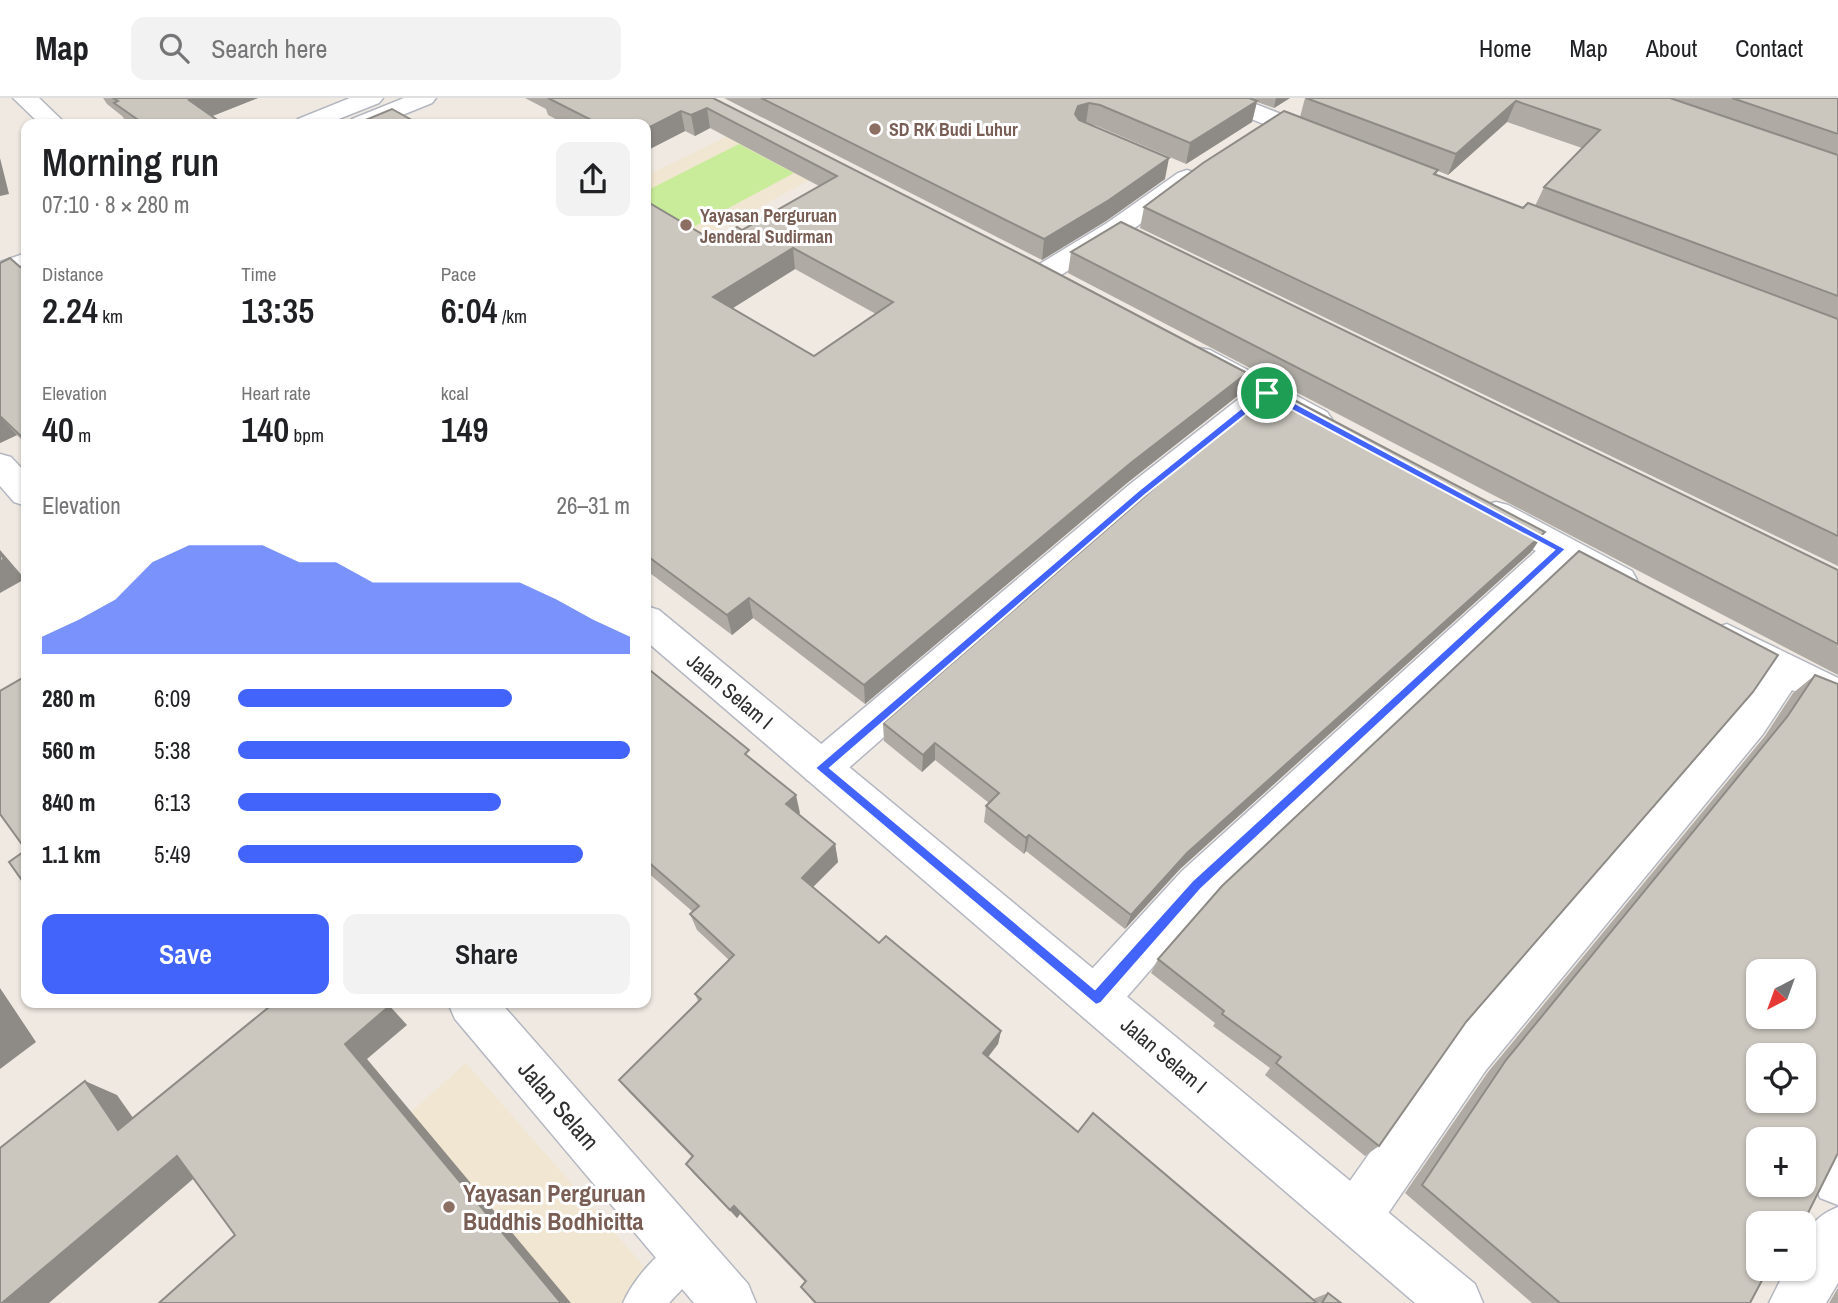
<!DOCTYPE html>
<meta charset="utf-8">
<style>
body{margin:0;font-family:"Archivo Narrow",sans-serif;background:#f2f2f2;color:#202124;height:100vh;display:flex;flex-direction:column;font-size:26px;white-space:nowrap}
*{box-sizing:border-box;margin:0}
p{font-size:23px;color:#757577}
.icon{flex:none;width:38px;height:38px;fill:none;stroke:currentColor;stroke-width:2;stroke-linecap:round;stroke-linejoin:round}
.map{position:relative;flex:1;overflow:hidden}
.side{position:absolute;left:21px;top:21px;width:630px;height:889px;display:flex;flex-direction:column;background:#fff;border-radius:14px;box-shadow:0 2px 5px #0004}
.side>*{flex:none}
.needle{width:46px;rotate:221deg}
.fabs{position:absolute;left:1746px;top:861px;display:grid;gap:14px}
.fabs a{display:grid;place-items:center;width:70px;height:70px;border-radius:14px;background:#fff;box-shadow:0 2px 5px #0004;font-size:35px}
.pin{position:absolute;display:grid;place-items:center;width:60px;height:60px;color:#fff;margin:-30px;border:4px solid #fff;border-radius:50%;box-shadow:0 2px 7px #0007}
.round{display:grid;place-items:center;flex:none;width:74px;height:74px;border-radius:14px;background:#f2f2f2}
.head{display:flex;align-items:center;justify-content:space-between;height:119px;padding:0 21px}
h1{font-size:38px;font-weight:600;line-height:52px}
.figures{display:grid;grid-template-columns:repeat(3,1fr);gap:10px;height:119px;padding:7px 21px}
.figures div{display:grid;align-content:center}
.figures b{font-size:35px;font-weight:600}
.figures small{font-size:19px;font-weight:400}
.figures p{font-size:19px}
.chart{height:196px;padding:14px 21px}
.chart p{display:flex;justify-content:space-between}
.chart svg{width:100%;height:126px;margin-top:7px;fill:#4264fb;opacity:.7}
.primary-button{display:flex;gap:14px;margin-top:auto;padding:14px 21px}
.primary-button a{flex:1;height:80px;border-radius:14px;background:#4264fb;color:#fff;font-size:28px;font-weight:600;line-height:80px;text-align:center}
.primary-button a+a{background:#f2f2f2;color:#202124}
ul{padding:0 21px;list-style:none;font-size:23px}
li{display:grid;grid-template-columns:112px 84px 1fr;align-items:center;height:52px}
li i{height:18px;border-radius:9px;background:#4264fb}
header{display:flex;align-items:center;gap:42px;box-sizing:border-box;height:98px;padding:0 35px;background:#fff;border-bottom:2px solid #e0e0e0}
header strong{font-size:33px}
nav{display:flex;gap:38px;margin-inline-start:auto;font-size:24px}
.search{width:490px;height:63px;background:#f2f2f2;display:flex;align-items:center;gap:18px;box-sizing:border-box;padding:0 24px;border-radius:14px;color:#757577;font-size:26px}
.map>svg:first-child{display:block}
</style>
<header>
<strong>Map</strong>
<div class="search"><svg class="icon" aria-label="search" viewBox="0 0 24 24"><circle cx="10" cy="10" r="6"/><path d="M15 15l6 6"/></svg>Search here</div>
<nav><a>Home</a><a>Map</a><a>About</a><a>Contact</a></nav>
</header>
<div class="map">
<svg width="1838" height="1205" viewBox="0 0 1838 1205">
<rect width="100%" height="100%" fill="#efe9e1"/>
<g fill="#f0e6d1">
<polygon points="744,30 826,73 646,171 646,78"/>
<polygon points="466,965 676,1205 198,1205 411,1014"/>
</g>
<polygon fill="#c9ec9a" points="739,46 794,75 682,135 646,113 646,93"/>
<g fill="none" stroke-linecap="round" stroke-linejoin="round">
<defs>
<path id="service" d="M687 1138 701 1143 706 1157 701 1171 669 1205H623C634 1180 662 1148 687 1138Z"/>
<g id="minor">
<polygon points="1207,0 1240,0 1330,35 1333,40 1330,45 1321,47 1312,45 1211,5"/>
<polygon points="1187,72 1196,75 1200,80 1196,85 1125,137 1053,182 1043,184 1033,182 1029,176 1033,170 1107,125 1178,75"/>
<polygon points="1199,250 1210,252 1327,314 1332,321 1327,328 1316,331 1268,309 1153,403 835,682 821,687 807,682 801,670 807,658 1129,387 1245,296 1188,266 1184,259 1188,252"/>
<polygon points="0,356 11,359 26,375 26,408 14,404 0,388"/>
<path d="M1496 404 1508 407 1632 473 1637 482 1632 491C1608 499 1585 480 1564 468L1212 801 1112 916 1096 923 1080 916 1073 900 1080 884 1182 773 1536 453 1484 425 1479 416 1484 407Z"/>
<polygon points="1727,526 1838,580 1838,614 1792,592 1763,636 1486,972 1374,1136 1356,1144 1338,1136 1330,1118 1338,1100 1452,938 1735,614 1761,575 1714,550 1709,540 1714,530"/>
<polygon points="448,905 501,905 748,1186 756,1205 694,1205 455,921"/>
<path d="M1838 1046V1107L1820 1100C1812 1081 1812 1072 1820 1053Z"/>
<path d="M1838 1109V1185L1826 1205H1769L1786 1171H1804C1804 1139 1806 1122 1838 1109Z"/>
</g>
<g id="tertiary">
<polygon points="13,0 39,0 66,26 40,26"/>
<polygon points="350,0 383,0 379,5 326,26 294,26 298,21"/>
<polygon points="404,0 436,0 432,5 380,26 348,26 352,21"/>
<polygon points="26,155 26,173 0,182 0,164"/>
<polygon points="646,508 659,512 1475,1186 1483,1205 1415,1205 646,543"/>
</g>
</defs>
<use href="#service" stroke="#b4b7c1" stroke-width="3"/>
<use href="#minor" stroke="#b4b7c1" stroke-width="3"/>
<use href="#tertiary" stroke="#b4b7c1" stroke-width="3"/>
<use href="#service" fill="#fff" fill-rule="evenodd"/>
<use href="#minor" fill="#fff" fill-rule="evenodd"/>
<use href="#tertiary" fill="#fff" fill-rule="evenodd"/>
</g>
<g fill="#afaba4" fill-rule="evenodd">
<polygon points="103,0 258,0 212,18 223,26 128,26 122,18 107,6"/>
<path d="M525 0H713L1240 296 1127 385 865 606 753 520 732 537 646 472V103L714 143 742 132 819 88 710 30 695 38 685 33 646 53V26H565L548 17 546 11ZM795 171 876 216 814 258 733 210Z"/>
<polygon points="724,0 1290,0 1274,10 1257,4 1252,24 1186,66 1097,28 1089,26 1165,81 1106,123 1042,162"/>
<path d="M1305 0H1838V468L1140 130 1144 109 1300 19ZM1507 24 1582 50 1544 89 1535 108 1523 110 1436 76 1438 73 1448 77Z"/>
<polygon points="1071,154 1838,472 1838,577 1068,175"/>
<polygon points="0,165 20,169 26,166 26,346 17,337 0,345"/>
<polygon points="1531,454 1180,771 1125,831 1026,753 1024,756 984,724 986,708 989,705 935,662 922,674 884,643 883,625"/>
<polygon points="646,569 752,661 800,715 798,716 835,746 838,764 813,789 879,845 1001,933 998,946 988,959 1078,1034 1313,1201 1328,1195 1341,1205 814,1205 801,1189 805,1184 740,1116 737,1120 694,1076 686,1066 692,1059 629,994 619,982 698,903 695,896 729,862 697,832 690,816 693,814 646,773"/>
<polygon points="1815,577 1750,1205 1532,1205 1405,1095 1488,974 1765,638 1793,595"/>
<polygon points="1158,861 1466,924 1379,1048 1365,1058 1265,977 1270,970 1213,928 1215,925 1151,875"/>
<polygon points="1838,1190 1838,1205 1829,1205"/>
</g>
<g fill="#8e8b86">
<polygon points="195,0 258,0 200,23 189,2"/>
<polygon points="1276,0 1290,0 1274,10"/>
<polygon points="1257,3 1252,24 1186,66 1190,45"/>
<polygon points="1516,3 1507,24 1448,77 1456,56"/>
<polygon points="1089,5 1086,25 1076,29 1075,16 1078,8"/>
<polygon points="707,10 710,30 695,38 691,17"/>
<polygon points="681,13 685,33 646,53 646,31"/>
<polygon points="0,60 9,96 0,98"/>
<polygon points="1169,60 1165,81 1106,123 1042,162 1044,141"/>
<polygon points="793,150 795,171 717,220 713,199"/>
<polygon points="1247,275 1240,296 1127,385 865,606 864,587 1132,364"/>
<polygon points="0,319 17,337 0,345"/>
<polygon points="1545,434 1531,454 1180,771 1125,831 1131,817 1187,755"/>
<polygon points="0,452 25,481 0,495"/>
<polygon points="749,500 753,520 732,537 727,517"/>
<polygon points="935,645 935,662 922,674 923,657"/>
<polygon points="796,697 800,715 790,724 786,706"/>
<polygon points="1029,737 1026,753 1024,756 1026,740"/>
<polygon points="835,746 838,764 806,796 802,780"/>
<polygon points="0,890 36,944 0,971"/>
<polygon points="382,905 387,905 407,927 367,961 571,1205 561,1205 345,946"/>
<polygon points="1001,933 998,946 981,968 983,955"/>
<polygon points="85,983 117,997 150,1044 118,1032"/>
<polygon points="177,1058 207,1069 49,1205 2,1205"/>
<polygon points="734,1108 740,1116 737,1120 730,1112"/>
</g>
<g fill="#cbc7bf" stroke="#8e8b86" stroke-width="2" fill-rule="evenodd">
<polygon points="113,0 195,0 189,2 223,26 144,26 114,5 118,3"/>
<path d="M548 0H713L1034 163 1247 275 1132 364 864 587 749 500 727 517 646 457V103L714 143 737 129 742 132 837 78 707 10 691 17 681 13 646 31V26H599ZM793 150 893 204 814 258 713 199Z"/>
<polygon points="761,0 1249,0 1257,3 1190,45 1100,7 1089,5 1078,8 1075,16 1079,22 1169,60 1109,102 1044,141"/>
<polygon points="1306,0 1670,0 1838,57 1838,198 1544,89 1600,32 1516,3 1456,56"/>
<polygon points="1732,0 1838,0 1838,36"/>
<polygon points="392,11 419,26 356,26"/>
<polygon points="1284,13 1438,72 1434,76 1523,110 1528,105 1838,221 1838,438 1144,109 1203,65"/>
<polygon points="1121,124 1838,472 1838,546 1071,154"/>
<polygon points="10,160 20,169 26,166 26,343 0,318 0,165"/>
<polygon points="1275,292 1545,434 1187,755 1131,817 1029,737 1026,740 986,708 999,695 935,645 923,657 883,625 1160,385"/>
<polygon points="1579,453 1778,557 1753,594 1466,924 1379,1048 1276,965 1281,959 1222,916 1224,913 1158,861 1222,788"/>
<polygon points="0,456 4,461 0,464"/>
<polygon points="646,569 749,652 745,656 796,697 786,706 835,746 802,780 879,845 886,838 1001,933 983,955 1078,1034 1093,1015 1317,1205 816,1205 801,1189 806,1183 734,1108 730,1112 686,1066 693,1058 619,982 701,901 695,896 734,857 690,816 699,808 646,762"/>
<path d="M1815 577 1838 586V1055L1803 1125H1759V1171H1768L1750 1205H1560L1422 1087 1506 962 1787 619ZM1759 873H1804V919H1759ZM1759 957H1804V1003H1759ZM1759 1041H1804V1087H1759Z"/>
<polygon points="26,578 26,752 0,716 0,593"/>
<polygon points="26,752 26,788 9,764"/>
<polygon points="274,905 382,905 387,910 345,946 561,1205 159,1205 235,1137 177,1058 2,1205 0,1205 0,1050 85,983 118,1032"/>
<polygon points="1328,1195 1341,1205 1322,1205"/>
</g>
<path fill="#4264fb" stroke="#fff" stroke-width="2" fill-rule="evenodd" d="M1264 292H1271L1566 451 1201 791 1101 905 1096 907 815 670 1138 393ZM1268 299 1554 452 1192 783 1095 891 830 670 1145 397Z"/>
<g fill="#8d6e63" stroke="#fff" stroke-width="2.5">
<circle cx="875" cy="31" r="7"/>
<circle cx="686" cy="127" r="7"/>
<circle cx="449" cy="1109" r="7"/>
</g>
<g text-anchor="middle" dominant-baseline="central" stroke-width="6" stroke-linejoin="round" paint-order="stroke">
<g font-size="18" font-weight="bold" fill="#785e54" stroke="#fff" text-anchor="start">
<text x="889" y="31">SD RK Budi Luhur</text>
<text x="700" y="117">Yayasan Perguruan<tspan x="700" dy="21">Jenderal Sudirman</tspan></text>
</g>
<g font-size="21" fill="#2e2e2e" stroke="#fff">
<text transform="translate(730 593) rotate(40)">Jalan Selam I</text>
<text transform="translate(1164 957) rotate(40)">Jalan Selam I</text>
</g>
<g font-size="24" fill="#2e2e2e" stroke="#fff">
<text transform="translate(559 1007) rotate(49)">Jalan Selam</text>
</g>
<g font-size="24" font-weight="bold" fill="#785e54" stroke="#fff" text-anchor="start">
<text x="463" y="1095">Yayasan Perguruan<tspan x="463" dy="28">Buddhis Bodhicitta</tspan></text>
</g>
</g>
</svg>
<div class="fabs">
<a><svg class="needle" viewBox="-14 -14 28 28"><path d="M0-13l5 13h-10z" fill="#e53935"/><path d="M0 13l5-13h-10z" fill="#757577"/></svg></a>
<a><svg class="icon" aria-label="locate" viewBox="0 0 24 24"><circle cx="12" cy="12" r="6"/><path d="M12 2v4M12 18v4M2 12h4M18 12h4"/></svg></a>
<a>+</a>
<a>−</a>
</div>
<div class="pin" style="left:1267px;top:295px;background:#1e9e55"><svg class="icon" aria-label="arrive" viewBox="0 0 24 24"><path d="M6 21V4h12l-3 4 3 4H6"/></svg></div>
<section class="side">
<div class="head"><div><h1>Morning run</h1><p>07:10 · 8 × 280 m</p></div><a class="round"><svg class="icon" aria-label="share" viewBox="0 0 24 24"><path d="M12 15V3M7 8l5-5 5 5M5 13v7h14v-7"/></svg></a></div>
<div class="figures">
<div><p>Distance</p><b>2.24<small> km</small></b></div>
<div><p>Time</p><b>13:35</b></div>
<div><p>Pace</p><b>6:04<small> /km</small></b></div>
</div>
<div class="figures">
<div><p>Elevation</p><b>40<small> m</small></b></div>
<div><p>Heart rate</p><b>140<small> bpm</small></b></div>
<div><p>kcal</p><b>149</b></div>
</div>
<div class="chart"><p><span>Elevation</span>26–31 m</p>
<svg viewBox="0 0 160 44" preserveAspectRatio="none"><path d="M0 44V38L10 32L20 25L30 12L40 6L50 6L60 6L70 12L80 12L90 19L100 19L110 19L120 19L130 19L140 25L150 32L160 38V44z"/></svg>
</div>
<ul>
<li><b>280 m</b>6:09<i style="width:70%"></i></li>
<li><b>560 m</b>5:38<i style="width:100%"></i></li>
<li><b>840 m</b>6:13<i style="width:67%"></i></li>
<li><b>1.1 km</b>5:49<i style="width:88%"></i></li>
</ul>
<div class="primary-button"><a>Save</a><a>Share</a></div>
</section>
</div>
